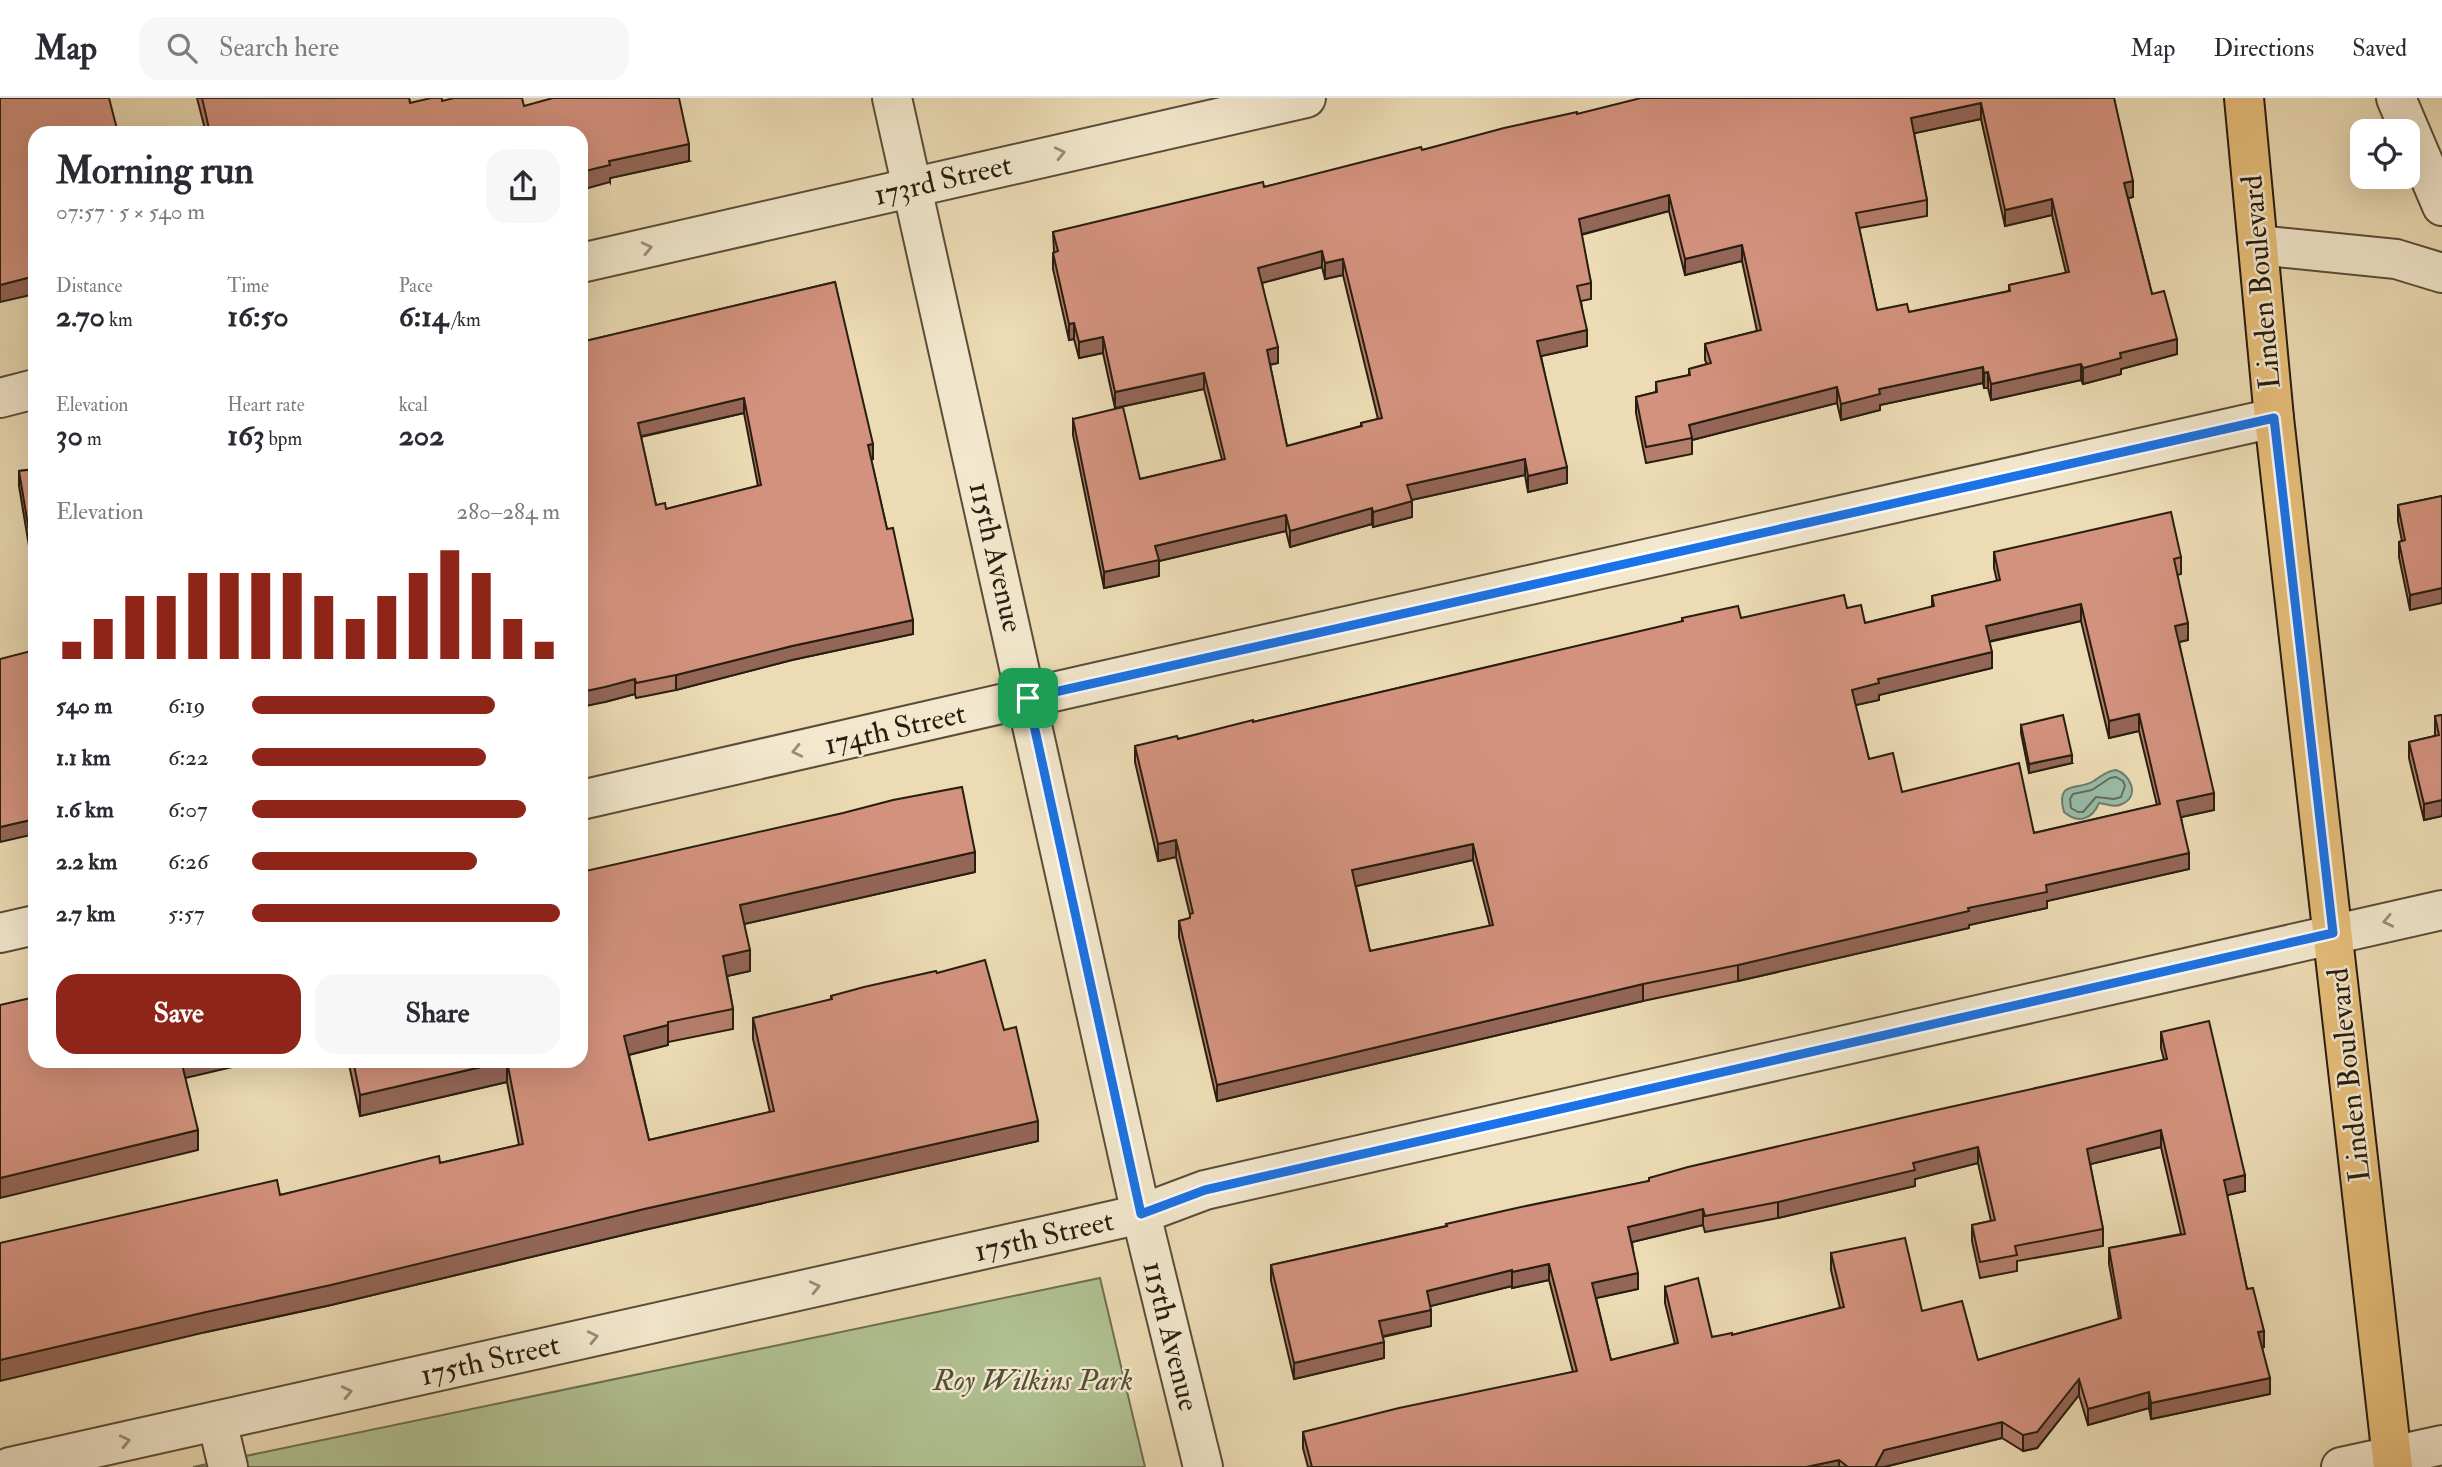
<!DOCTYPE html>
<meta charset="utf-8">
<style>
body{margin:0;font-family:"IM FELL Double Pica",serif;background:#f7f7f7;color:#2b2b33;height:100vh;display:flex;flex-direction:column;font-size:26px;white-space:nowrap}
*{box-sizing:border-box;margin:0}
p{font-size:23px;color:#7c7c81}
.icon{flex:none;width:38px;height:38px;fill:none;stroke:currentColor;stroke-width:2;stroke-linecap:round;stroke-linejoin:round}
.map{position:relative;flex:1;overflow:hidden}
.panel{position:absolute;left:28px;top:28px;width:560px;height:942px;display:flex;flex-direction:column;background:#fff;border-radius:21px;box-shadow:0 7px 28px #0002}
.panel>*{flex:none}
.controls{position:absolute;left:2350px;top:21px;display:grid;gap:14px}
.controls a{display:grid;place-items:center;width:70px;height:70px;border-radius:14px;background:#fff;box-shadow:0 7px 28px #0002;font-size:35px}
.pin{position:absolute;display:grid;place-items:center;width:60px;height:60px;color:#fff;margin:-30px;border-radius:14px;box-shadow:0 4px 10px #0006}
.round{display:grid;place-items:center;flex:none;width:74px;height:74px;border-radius:21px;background:#f7f7f7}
.summary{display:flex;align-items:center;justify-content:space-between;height:119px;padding:0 28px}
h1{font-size:38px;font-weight:700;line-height:52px}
.figures{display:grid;grid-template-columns:repeat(3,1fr);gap:10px;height:119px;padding:7px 28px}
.figures div{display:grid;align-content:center}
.figures b{font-size:30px;font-weight:700}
.figures small{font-size:19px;font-weight:400}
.figures p{font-size:19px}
.chart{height:196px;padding:14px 28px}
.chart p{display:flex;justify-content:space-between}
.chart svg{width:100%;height:126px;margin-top:7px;stroke:#8f2418;stroke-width:6}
.action{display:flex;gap:14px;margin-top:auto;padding:14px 28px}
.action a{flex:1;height:80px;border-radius:21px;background:#8f2418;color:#fff;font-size:28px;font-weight:700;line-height:80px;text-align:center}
.action a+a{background:#f7f7f7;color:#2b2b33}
ul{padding:0 28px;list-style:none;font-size:23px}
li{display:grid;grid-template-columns:112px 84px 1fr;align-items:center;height:52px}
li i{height:18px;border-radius:9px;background:#8f2418}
header{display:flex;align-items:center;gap:42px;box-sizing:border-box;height:98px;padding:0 35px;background:#fff;border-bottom:2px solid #e1e1e2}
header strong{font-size:33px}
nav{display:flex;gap:38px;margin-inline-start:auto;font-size:24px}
.search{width:490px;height:63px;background:#f7f7f7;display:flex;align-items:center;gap:18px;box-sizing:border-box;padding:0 24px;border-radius:21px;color:#7c7c81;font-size:26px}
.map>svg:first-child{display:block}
</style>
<header>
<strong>Map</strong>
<div class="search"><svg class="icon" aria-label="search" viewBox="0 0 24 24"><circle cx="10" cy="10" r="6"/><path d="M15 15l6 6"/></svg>Search here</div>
<nav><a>Map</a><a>Directions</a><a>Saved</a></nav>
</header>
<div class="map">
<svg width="2442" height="1369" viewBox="0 0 2442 1369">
<rect width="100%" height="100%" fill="#ecdbb4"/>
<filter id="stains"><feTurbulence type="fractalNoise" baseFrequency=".00286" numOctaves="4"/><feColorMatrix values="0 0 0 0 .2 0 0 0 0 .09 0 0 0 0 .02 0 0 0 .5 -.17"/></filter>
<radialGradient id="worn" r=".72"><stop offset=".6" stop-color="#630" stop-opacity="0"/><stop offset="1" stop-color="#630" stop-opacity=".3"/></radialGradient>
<polygon fill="#b1c192" stroke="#6c7051" stroke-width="2" points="1100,1180 1145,1369 193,1369"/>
<path fill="#9abca8" stroke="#6c7d6b" stroke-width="2" d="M2116 672C2131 677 2140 698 2122 706 2114 710 2107 706 2099 705 2092 722 2078 726 2064 714 2055 682 2078 692 2092 684 2101 679 2105 673 2116 672Z"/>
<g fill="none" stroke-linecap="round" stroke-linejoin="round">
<polygon stroke="#616d5c" stroke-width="2" points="2116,679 2123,683 2125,688 2121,699 2114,701 2096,699 2083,714 2078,714 2071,710 2070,701 2073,696 2092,692 2110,680"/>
<defs>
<g id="minor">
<polyline points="892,0 1141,1116 1203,1369"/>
<polyline points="2396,0 2442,108"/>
<polyline points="2258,147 2396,161 2442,175"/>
<polyline points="581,165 1306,0"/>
<polyline points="0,300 35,291"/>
<polyline points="581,702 1084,587 2274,320"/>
<polyline points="0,835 35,827"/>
<polyline points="217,1323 228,1369"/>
<polyline points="10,1369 1062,1134 1141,1116 1205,1092 2442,812"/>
<polyline points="2341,1369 2442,1347"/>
</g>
<polyline id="major" points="2244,0 2274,320 2393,1369"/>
</defs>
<use href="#minor" stroke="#594d39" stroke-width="42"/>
<use href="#major" stroke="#281e10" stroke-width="42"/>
<use href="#minor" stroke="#f3e8ce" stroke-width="38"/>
<use href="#major" stroke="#e6be7a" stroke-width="38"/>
</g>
<g fill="#b57e6c" stroke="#281e10" stroke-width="2" fill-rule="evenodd">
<polygon points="197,0 409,0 410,5 442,3 524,8 689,63 610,80 610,84 581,35 206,35"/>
<path d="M2114 0 2133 99 2128 100 2152 196 2177 256 2121 271V276L2083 286 2081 282 1991 302 1988 290H1984L1983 285 1880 307V312L1841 322 1837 305 1692 342V356L1646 365 1636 315V299L1656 294V284L1689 277V271L1707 266 1705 262V246L1757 233 1742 163 1685 177 1669 113 1581 137 1591 185V201L1581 203 1587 248 1541 258 1567 385 1528 394 1525 377 1411 402 1412 419 1373 429 1372 426 1290 449 1286 433 1159 463V478L1104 490 1073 337V321L1140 381 1222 362 1204 291 1115 310 1103 255 1079 260 1074 241 1069 242 1053 171V155L1054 154 1053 134 1264 89 1577 16ZM1981 21 2005 128 2052 117 2066 175 2009 187V193L1909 214 1877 212 1859 130 1927 118V102L1914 35ZM1322 169 1325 181 1343 177 1378 321 1361 325V328L1287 348 1270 267 1278 265 1262 185Z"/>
<path d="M835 184 873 361H871L887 431 913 536 792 562 676 592 636 600 635 596 605 604 581 244ZM744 315 758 388 666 411 656 407 641 339Z"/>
<polygon points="35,371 35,472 33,472 19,388 19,373"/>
<polygon points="2442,398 2410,512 2399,459 2399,444 2402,443 2398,423 2398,407"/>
<path d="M1994 454 2181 459V476L2177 477 2188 542 2179 544 2214 712 2181 719 2189 771 2047 803V810L1969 827V830L1738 883 1643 903 1217 1003 1179 839V823L1190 820V817L1176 759 1158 763 1135 664V648L1178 641 1253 624 1682 524V520H1741L1847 510 1865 525 1932 509V498L1997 483 1994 470ZM2081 523 2109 640 2139 633 2157 707 2034 735 1902 694 1869 661 1855 607 1879 602V597L1992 570 1989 544ZM1473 762 1490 828 1370 853 1356 788Z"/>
<polygon points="2442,617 2442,718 2424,722 2409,660 2409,644 2435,638 2435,618"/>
<polygon points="2021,627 2072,665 2029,675 2021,635"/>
<polygon points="581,774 975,774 744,826 750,873 727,878 733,911 733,931 668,944 668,947 629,957 649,1042 770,1014 753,941 753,920 831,902 831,898 937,875 1004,932 1038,1043 644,1132 331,1207 206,1234 280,1097 440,1065 519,1047 507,984 360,1018 348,962 581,962"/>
<path d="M2161 934 2245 1093 2227 1097 2247 1191 2264 1249 2262 1250 2270 1296 2151 1321 2149 1310 2088 1327 2079 1297 2037 1350 2023 1353 2002 1340 1884 1369H1308L1303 1350V1334L1573 1274 1549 1182 1512 1190V1188L1430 1208 1431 1228 1383 1239 1384 1260 1294 1281 1271 1183V1167L1649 1083V1080L2164 962 2161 950ZM2161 1049 2181 1136 2109 1150V1166L2119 1221 1978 1262 1922 1213 1831 1155V1172L1840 1210 1732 1237 1712 1239 1665 1189V1205L1675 1246 1611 1262 1596 1200 1638 1191 1632 1144 1703 1127 1705 1134 1778 1120 1915 1088V1081L1978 1065 1991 1123 1972 1127V1143L1980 1180 2017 1173V1163L2103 1148V1131L2090 1066Z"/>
</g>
<g fill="#946658" stroke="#281e10" stroke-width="2">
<polygon points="1981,5 1981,21 1911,36 1911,20"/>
<polygon points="689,46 689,63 610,80 610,84 581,92 581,74 609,63"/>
<polygon points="2133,83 2133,99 2124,101 2124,85"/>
<polygon points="1669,97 1669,113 1579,137 1579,121"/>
<polygon points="2052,101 2052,117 2005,128 2005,112"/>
<polygon points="1742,147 1742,163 1685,177 1685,161"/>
<polygon points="1322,153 1322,169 1258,186 1258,170"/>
<polygon points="1343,161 1343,177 1325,181 1325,165"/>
<polygon points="35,178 35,196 0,204 0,187"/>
<polygon points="1074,225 1074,241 1069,242 1069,226"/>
<polygon points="1587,232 1587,248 1537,259 1537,243"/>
<polygon points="1103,239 1103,255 1079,260 1079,244"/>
<polygon points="2177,241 2177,256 2121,271 2121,276 2083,286 2083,270 2120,255"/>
<polygon points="1278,249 1278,265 1267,267 1267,252"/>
<polygon points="2081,266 2081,282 1991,302 1991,286"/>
<polygon points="1983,269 1983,285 1880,307 1880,312 1841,322 1841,306 1879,291"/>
<polygon points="1988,274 1988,290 1984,290 1984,275"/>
<polygon points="1204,275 1204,291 1115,310 1115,294"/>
<polygon points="1837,289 1837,305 1692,342 1689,327"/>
<polygon points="744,300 744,315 638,339 638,325"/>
<polygon points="873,346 873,361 868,362 868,347"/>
<polygon points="1525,361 1525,377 1407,403 1407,387"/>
<polygon points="1567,369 1567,385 1528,394 1528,378"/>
<polygon points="1412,403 1412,419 1373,429 1373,414"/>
<polygon points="1372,410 1372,426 1290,449 1290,433"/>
<polygon points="1286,417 1286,433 1159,463 1159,478 1104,490 1104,474 1155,448"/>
<polygon points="2442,490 2442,505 2410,512 2410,497"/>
<polygon points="2081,506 2081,523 1986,544 1986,528"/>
<polygon points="913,522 913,536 792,562 676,592 676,577 792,548"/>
<polygon points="2188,525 2188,542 2175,545 2175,528"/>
<polygon points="1992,554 1992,570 1879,597 1879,602 1852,608 1852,592 1878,581"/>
<polygon points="635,581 635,596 605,604 581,609 581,594"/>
<polygon points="2139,616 2139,633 2109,640 2109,623"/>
<polygon points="2072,657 2072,665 2029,675 2029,666"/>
<polygon points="2214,695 2214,712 2177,720 2177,703"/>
<polygon points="2442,702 2442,718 2424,722 2424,706"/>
<polygon points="35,721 35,736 0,744 0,729"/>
<polygon points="1176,742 1176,759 1158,763 1158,746"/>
<polygon points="1473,746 1473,762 1352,789 1352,772"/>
<polygon points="975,754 975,774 740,827 740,807"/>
<polygon points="2189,755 2189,771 2047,803 2047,810 1969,827 1969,830 1738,883 1738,867 1968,810 2046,787"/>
<polygon points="750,852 750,873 723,879 723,858"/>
<polygon points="1643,886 1643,903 1217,1003 1217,987"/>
<polygon points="668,927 668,947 624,958 624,938"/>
<polygon points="181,962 262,962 181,981"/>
<polygon points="507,963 507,984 360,1018 360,997"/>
<polygon points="1038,1023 1038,1043 644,1132 331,1207 206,1234 0,1283 0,1262 644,1111"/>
<polygon points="198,1032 198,1052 0,1100 0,1080"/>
<polygon points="2161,1032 2161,1049 2087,1067 2087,1051"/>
<polygon points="1978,1049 1978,1065 1915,1081 1915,1088 1778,1120 1778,1104 1913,1065"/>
<polygon points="2245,1077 2245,1093 2224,1098 2224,1082"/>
<polygon points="1703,1111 1703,1127 1628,1145 1628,1129"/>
<polygon points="1549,1166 1549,1182 1512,1190 1512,1174"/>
<polygon points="1512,1172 1512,1188 1427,1209 1427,1193"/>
<polygon points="1638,1175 1638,1191 1592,1201 1592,1185"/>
<polygon points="1431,1212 1431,1228 1379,1239 1379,1223"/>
<polygon points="2264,1233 2264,1249 2258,1250 2258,1234"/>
<polygon points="1384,1244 1384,1260 1294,1281 1294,1265"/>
<polygon points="2270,1280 2270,1296 2151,1321 2151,1305"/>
<polygon points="2079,1281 2079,1297 2037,1350 2023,1353 2023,1337"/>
<polygon points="2149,1294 2149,1310 2088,1327 2088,1311"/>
<polygon points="2002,1324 2002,1340 1884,1369 1875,1369 1884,1352"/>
<polygon points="1839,1362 1839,1369 1806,1369"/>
</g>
<g fill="#d3927e" stroke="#281e10" stroke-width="2" fill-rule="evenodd">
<polygon points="0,0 109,0 118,35 35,35 35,178 0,187"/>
<polygon points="202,0 409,0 410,5 431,0 442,0 442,3 454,0 522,0 524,8 553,0 679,0 689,46 609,63 610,67 581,74 581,35 210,35"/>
<path d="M1641 0H2114L2133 83 2124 85 2152 196 2164 193 2177 241 2120 255 2121 260 2083 270 2081 266 1991 286 1988 274 1984 275 1983 269 1879 291 1880 296 1841 306 1837 289 1689 327 1692 340 1646 349 1636 299 1657 294 1656 284 1690 277 1689 271 1711 265 1705 246 1761 232 1742 147 1685 161 1669 97 1579 121 1591 185 1577 188 1587 232 1537 243 1567 369 1528 378 1525 361 1407 387 1412 403 1373 414 1372 410 1290 433 1286 417 1155 448 1159 462 1104 474 1073 321 1123 309 1140 381 1225 361 1204 275 1115 294 1103 239 1079 244 1074 225 1069 226 1053 155 1058 153 1053 134 1263 84 1264 89 1421 49 1422 52 1504 30 1577 14V16ZM1981 5 2005 112 2052 101 2069 174 2009 187 2010 193 1909 214 1907 206 1877 212 1856 115 1927 102 1911 20ZM1322 153 1325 165 1343 161 1382 320 1361 325 1362 328 1287 348 1267 252 1278 249 1258 170Z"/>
<path d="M835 184 873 346 868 347 887 431 893 430 913 522 792 548 676 577 636 585 635 581 605 589 581 594V244ZM744 300 761 387 666 411 665 405 656 407 638 325Z"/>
<polygon points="35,371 35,457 33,457 19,373"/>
<polygon points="2442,398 2442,490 2410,497 2399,444 2405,442 2398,407"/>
<path d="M2171 414 2181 459 2174 461 2188 525 2175 528 2214 695 2177 703 2189 755 2046 787 2047 794 1968 810 1969 813 1738 867 1643 886 1217 987 1179 823 1190 820V816L1193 815 1176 742 1158 746 1135 648 1177 638 1178 641 1253 622V624L1683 523 1682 520 1738 508 1741 520 1844 497 1847 510 1861 507 1865 525 1934 508 1932 498 2000 482 1994 454ZM2081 506 2109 623 2139 616 2160 706 2034 735 2019 665 1902 694 1893 655 1869 661 1852 592 1879 585 1878 581 1992 554 1986 528ZM1473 746 1493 827 1370 853 1352 772Z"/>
<polygon points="35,552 35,721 0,729 0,561"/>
<polygon points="2063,617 2072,657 2029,666 2021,627"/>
<polygon points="2442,617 2442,702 2424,706 2409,644 2439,637 2435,618"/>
<polygon points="962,689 975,754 740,807 750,852 723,858 733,911 668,924 668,927 624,938 649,1042 774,1013 753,920 832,901 831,898 864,889 936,873 937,875 985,862 1004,932 1016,929 1038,1023 644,1111 331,1187 206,1214 0,1262 0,1145 277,1082 280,1097 439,1058 440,1065 523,1046 507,963 360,997 353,962 581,962 581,774 843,715 893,702"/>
<polygon points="35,899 35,962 181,962 198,1032 0,1080 0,907"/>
<path d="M2209 923 2245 1077 2224 1082 2247 1191 2253 1190 2264 1233 2258 1234 2270 1280 2151 1305 2149 1294 2088 1311 2079 1281 2037 1334 2023 1337 2002 1324 1884 1352 1875 1369H1848L1839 1362 1806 1369H1312L1303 1334 1399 1310 1577 1273 1549 1166 1512 1174V1172L1427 1193 1431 1212 1379 1223 1384 1244 1294 1265 1271 1167 1447 1128 1446 1126 1521 1109 1649 1083V1080L1688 1069 1932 1013 2167 961 2161 934ZM2161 1032 2185 1136 2109 1150 2121 1220 1978 1262 1962 1203 1922 1213 1905 1140 1831 1155 1844 1209 1732 1237V1235L1712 1239 1698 1180 1665 1189 1678 1245 1611 1262 1592 1185 1638 1175 1628 1129 1703 1111 1705 1118 1778 1104 1915 1072 1913 1065 1978 1049 1995 1122 1972 1127 1980 1164 2017 1157 2015 1148 2103 1131 2087 1051Z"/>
</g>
<defs><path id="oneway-chevron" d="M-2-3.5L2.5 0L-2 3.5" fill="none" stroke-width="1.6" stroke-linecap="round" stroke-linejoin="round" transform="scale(1.75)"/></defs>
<g stroke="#988d78">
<use href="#oneway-chevron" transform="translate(1060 55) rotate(-13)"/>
<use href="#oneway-chevron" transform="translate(647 150) rotate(-13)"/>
<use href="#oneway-chevron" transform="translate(797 653) rotate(167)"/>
<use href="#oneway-chevron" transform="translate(2388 823) rotate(168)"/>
<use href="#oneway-chevron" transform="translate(815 1189) rotate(-13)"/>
<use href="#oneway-chevron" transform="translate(593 1239) rotate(-13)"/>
<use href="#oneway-chevron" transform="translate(347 1294) rotate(-13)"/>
<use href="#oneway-chevron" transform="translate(125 1343) rotate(-13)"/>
</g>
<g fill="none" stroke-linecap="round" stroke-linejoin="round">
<defs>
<polygon id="route" points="2274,320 2333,835 1205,1092 1141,1116 1028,600"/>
</defs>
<use href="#route" stroke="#fff" stroke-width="14"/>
<use href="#route" stroke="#1a73e8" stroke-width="9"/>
</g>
<g text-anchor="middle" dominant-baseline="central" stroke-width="5" stroke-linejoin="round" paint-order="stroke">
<g font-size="30" fill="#281e10" stroke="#f3e8ce">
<text transform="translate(943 82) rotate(-13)">173rd Street</text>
<text transform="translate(2261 184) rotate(-95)">Linden Boulevard</text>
<text transform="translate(996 459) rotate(77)">115th Avenue</text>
<text transform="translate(895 631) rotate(-13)">174th Street</text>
<text transform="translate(2349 977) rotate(-96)">Linden Boulevard</text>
<text transform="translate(1044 1138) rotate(-13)">175th Street</text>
<text transform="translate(1171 1238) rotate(76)">115th Avenue</text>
<text transform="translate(490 1262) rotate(-13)">175th Street</text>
</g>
<g font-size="30" font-style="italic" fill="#514f37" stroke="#f3e8ce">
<text x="1033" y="1282">Roy Wilkins Park</text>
</g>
</g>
<rect width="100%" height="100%" filter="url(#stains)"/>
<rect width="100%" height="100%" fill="url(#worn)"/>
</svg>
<div class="controls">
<a><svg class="icon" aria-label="locate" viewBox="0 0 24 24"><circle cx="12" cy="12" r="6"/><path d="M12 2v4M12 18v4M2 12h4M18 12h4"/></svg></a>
</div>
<div class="pin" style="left:1028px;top:600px;background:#1e9e55"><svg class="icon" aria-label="arrive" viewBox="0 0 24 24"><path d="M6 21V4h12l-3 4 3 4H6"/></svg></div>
<section class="panel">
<div class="summary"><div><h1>Morning run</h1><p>07:57 · 5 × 540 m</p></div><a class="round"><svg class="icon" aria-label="share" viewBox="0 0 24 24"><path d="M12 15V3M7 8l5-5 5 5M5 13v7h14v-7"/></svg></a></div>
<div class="figures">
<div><p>Distance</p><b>2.70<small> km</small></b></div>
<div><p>Time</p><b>16:50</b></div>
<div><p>Pace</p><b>6:14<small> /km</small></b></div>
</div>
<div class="figures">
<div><p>Elevation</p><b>30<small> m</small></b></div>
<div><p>Heart rate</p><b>163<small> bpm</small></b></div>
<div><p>kcal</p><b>202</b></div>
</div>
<div class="chart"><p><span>Elevation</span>280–284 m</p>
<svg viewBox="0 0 160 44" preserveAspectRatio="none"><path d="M5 44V38M15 44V30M25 44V22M35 44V22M45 44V14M55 44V14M65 44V14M75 44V14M85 44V22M95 44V30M105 44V22M115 44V14M125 44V6M135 44V14M145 44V30M155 44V38"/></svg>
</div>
<ul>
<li><b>540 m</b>6:19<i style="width:79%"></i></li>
<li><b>1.1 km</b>6:22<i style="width:76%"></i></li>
<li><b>1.6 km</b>6:07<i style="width:89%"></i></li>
<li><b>2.2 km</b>6:26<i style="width:73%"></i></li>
<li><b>2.7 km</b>5:57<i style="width:100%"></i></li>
</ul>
<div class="action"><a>Save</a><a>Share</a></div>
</section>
</div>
